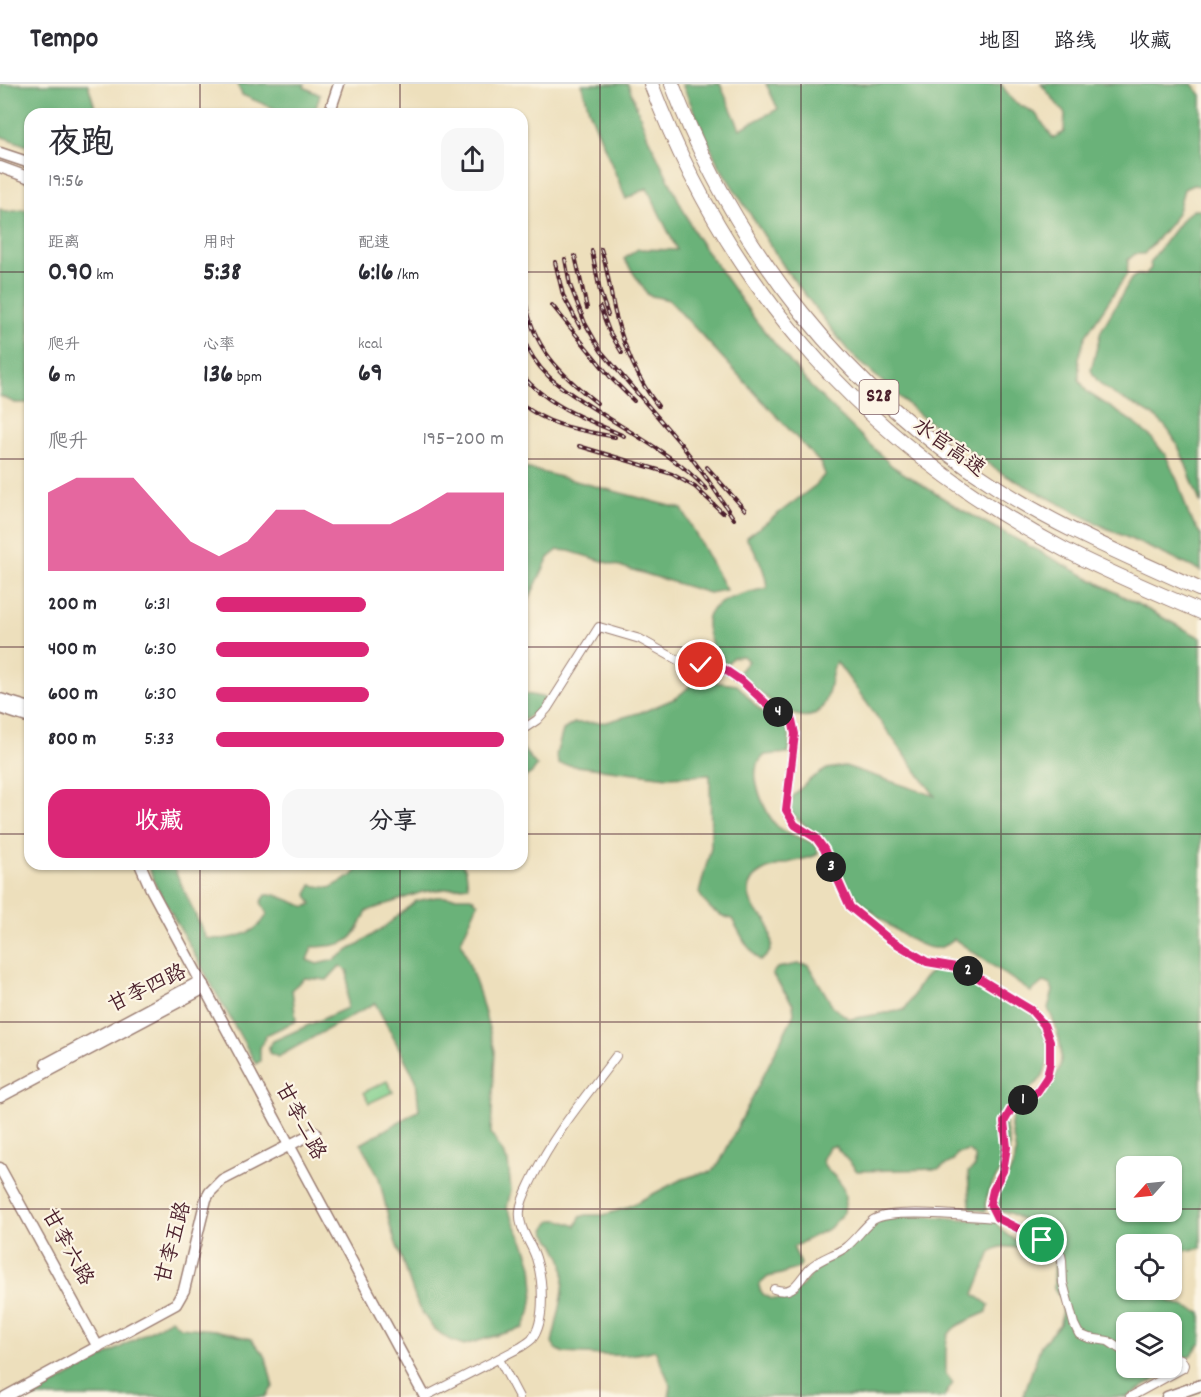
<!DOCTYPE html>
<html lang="zh">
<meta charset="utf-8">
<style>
body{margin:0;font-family:Dekko,"LXGW WenKai TC",sans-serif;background:#f7f7f7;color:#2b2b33;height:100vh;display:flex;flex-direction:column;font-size:22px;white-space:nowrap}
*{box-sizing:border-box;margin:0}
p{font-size:20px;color:#7c7c81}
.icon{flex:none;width:33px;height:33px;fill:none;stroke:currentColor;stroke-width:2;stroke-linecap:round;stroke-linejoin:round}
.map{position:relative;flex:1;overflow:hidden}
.details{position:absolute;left:24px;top:24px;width:504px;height:762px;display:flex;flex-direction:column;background:#fff;border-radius:18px;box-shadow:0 2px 4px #0004}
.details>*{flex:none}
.needle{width:39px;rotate:243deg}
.tools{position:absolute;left:1116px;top:1072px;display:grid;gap:12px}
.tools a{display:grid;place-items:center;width:66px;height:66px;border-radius:12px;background:#fff;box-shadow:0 2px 4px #0004;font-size:30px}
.pin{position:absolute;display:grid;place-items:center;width:51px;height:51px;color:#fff;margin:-26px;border:3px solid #fff;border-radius:50%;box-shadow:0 2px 6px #0007}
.km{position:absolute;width:30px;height:30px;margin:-15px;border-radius:50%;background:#222;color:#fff;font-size:16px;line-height:30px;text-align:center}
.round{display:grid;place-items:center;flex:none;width:63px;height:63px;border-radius:18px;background:#f7f7f7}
.summary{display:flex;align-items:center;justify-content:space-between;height:102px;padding:0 24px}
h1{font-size:33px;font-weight:800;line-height:45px}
.metrics{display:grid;grid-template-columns:repeat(3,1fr);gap:9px;height:102px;padding:6px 24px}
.metrics div{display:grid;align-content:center}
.metrics b{font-size:26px;font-weight:800}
.metrics small{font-size:16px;font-weight:400}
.metrics p{font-size:16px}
.chart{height:168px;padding:12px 24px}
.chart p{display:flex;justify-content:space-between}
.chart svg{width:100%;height:108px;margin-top:6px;fill:#db2777;opacity:.7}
.button{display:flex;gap:12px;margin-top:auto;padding:12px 24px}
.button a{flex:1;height:69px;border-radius:18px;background:#db2777;color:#fff;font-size:24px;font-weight:800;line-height:69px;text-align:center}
.button a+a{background:#f7f7f7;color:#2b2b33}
ul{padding:0 24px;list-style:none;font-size:20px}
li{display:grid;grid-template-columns:96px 72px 1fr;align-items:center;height:45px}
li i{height:15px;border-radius:8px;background:#db2777}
header{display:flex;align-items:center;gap:36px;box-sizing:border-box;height:84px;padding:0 30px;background:#fff;border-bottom:2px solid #e1e1e2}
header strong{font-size:28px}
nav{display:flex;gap:33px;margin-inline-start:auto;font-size:21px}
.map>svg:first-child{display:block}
</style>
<header>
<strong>Tempo</strong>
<nav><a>地图</a><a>路线</a><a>收藏</a></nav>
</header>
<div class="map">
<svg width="1201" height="1313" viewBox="0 0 1201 1313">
<rect width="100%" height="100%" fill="#fcf5e5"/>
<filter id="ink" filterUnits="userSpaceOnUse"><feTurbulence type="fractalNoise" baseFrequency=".0167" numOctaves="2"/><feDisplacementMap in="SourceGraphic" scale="12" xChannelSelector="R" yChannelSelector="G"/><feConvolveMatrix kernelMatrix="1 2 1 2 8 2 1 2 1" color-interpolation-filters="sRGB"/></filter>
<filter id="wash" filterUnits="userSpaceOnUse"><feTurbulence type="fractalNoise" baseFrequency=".008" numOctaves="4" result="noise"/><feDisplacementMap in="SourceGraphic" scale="24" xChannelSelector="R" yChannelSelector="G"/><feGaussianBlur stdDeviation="1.35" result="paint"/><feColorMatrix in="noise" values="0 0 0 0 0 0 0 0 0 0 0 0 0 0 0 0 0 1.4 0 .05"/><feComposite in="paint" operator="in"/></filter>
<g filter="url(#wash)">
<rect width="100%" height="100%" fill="#eddfbc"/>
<polygon fill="#83d08e" stroke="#66785c" stroke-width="1.5" points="387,997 393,1008 369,1019 364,1008"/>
<g fill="#6ab279" stroke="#5a6852" stroke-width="1.5" fill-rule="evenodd">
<polygon points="0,0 88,0 97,30 30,30 30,63 0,52"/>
<polygon points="237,0 305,0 304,3 320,11 314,30 287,30 242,11"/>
<path d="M582 0H628L648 53 696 152 756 237 811 303 892 382 962 426 1201 554V1164L1178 1168 1172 1175V1161H1126V1206H1159L1169 1217 1201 1229V1259L1191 1271 1171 1286 1127 1313H1023L1041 1261 1060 1240 1063 1217 1054 1205 1055 1154 1010 1129 1001 1128 995 1120C997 1103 1012 1092 1015 1075 1019 1059 1005 1045 1014 1030 1020 1021 1033 1013 1042 1007 1072 985 1061 953 1048 924L1053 907 1051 901 1043 898 1031 908 954 855C949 858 944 863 938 864 915 867 860 820 848 802 840 790 838 776 830 765 820 749 802 742 790 727L793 712 809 696 827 685 845 682 935 712 836 577C830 590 831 610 823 622 803 654 755 604 738 589L748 577 743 572 733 573 726 581 705 571 712 561C709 552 705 542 708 532 714 515 751 508 767 504 765 484 757 470 746 454L816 401 825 390 821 380 669 216 648 211 624 175 638 165 677 166 647 104 626 115 589 26ZM1126 1083H1172V1128H1126ZM1126 1239H1172V1284H1126Z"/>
<polygon points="682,0 720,0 740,45 778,25 766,0 1001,0 1013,17 1036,30 1053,54 1064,48 1065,30 1041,0 1192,0 1201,11 1201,102 1193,101 1184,105 1178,127 1171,139 1144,170 1135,170 1128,176 1127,190 1085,253 1079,274 1079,295 1087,308 1130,336 1151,353 1166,372 1178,398 1189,432 1201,451 1201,487 1106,444 1003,390 921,332 850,269 786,186 718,80"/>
<polygon points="0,125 6,128 30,125 30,319 15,319 0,312"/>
<path d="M1193 126H1201V420C1190 395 1182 361 1164 341 1144 319 1103 315 1091 286L1101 247 1131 195 1137 191H1145L1151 184 1150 178 1184 133Z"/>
<polygon points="522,383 682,425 726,506 709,509 569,467 558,466 549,473 522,530"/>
<path d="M697 596 737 601C745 608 750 616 757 623 779 643 793 629 789 669L765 671C762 674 758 678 757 682 751 697 767 733 778 743 790 753 805 753 817 762L818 770C802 780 744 779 749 810 751 822 756 829 767 836 771 854 778 866 760 877L746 860 732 835C715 830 708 825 699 809L711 763 710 691 668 693 559 680 556 671 563 646 574 639 607 638 645 627 676 614Z"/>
<polygon points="522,609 546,614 540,625 522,637"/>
<polygon points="522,664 537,682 532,689 522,695"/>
<path d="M148 780H172L206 854C227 857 257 852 267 830L261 818 266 811H276L306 823 312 820 307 811 311 801 330 804 352 792 363 780H462L466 786 468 802 422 808 367 827C352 860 348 861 312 863L307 876 317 880 334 876 383 844 416 817 436 813H471L478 819 461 857 479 908 495 967 491 1049 508 1078 511 1106 507 1124 525 1161 532 1182 534 1205 530 1229 523 1244 464 1261 448 1255 432 1243 418 1222 391 1145 379 1094 361 1060 419 1026 416 996 375 919 278 973 269 969V963L273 957 347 924 348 887 340 882 327 896 305 894 292 905 296 937 266 951 260 964V977L256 980 155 800Z"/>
<path d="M798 880 808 881 834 924 850 935 904 926C920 905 921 881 953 885 970 895 988 904 1005 914 1013 918 1022 922 1029 927 1046 942 1054 968 1044 989 1037 1007 1013 1009 1006 1027 1001 1041 1013 1056 1008 1072 1002 1093 985 1099 986 1125L985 1127 972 1125 970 1122 968 1088 975 1083V1072L968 1067 957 1070 953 1077 939 1085 857 1087 835 1062 829 1063 822 1076C825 1086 830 1087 837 1095 846 1105 846 1116 844 1128L830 1144 793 1163 801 1180 798 1184 781 1190 768 1193 759 1201 760 1206 764 1211 772 1215H783L802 1202 817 1183 846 1167 871 1142 886 1134 927 1132 995 1138 1007 1151 1023 1160 1022 1165C1010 1163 1000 1160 991 1168L974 1210 989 1221 987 1228C943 1248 946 1242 946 1290L953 1299 944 1313H669L671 1302 655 1266C625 1275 594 1270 564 1269L556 1265 552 1259C557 1234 567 1205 563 1179 560 1166 551 1157 545 1146 551 1129 563 1137 576 1142L580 1133 586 1131H604L626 1124 680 1096 698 1090 711 1088 720 1078 794 930 793 920 772 890 777 884Z"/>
<polygon points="171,1235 180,1243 215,1246 251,1255 266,1273 273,1303 265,1313 32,1313"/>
</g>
</g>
<g filter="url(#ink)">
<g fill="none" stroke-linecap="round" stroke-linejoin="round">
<defs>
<g id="street">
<polyline points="522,646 537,636 547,625 599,543 640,555 681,578 724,585 743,598 770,623 792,636 795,650 786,726 795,741 816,754 824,765 850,823 889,855 927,878 962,884 1031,926 1044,941 1050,957 1050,979 1047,993 1037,1008 1012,1024 1004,1038 1007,1063 1003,1087 993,1106 990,1120 997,1134 1042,1156 1061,1171 1062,1176 1063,1199 1074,1240 1079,1250 1089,1254 1108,1257 1126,1269"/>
<path d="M774 1205C795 1212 798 1196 810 1184 820 1174 836 1171 846 1163 856 1155 863 1144 873 1136 891 1123 972 1133 997 1134"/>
<polyline points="499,1275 519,1313"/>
<path d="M424 1313 521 1263C524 1261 529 1258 532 1255 546 1237 543 1195 536 1174 531 1158 518 1145 520 1127 521 1115 528 1104 533 1093 555 1048 587 1011 616 972"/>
<polyline points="1130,1313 1183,1284 1184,1281 1181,1275 1172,1273"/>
</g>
<g id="secondary">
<polyline points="329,30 339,0"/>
<polyline points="0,69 30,79"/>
<polyline points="0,83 30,94"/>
<polyline points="0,615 30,624"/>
<polyline points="0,624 30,634"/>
<polyline points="140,780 151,805 425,1313"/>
<polyline points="46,980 195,900 203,901"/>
<polyline points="0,1013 199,907 203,901"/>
<polyline points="0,1084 98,1263"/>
<polyline points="5,1313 176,1220 184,1206 206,1115 210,1108 222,1096 315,1048"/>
<polyline points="1167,1313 1201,1301"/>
</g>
<g id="highway">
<path d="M651 0C729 207 869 363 1065 466 1109 489 1156 508 1201 528"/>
<path d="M672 0C736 168 846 307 998 404 1061 445 1132 474 1201 506"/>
</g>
</defs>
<use href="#street" stroke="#9c7f74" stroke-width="10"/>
<use href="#secondary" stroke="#9c7f74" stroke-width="13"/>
<use href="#highway" stroke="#9c7f74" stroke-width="16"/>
<use href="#street" stroke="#fff" stroke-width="8"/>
<use href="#secondary" stroke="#fff" stroke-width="10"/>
<use href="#highway" stroke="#fff" stroke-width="14"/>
<defs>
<g id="rail">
<path d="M601 165C608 186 610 208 615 229 623 260 638 297 658 322"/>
<polyline points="592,167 600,208 608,231"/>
<polyline points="575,172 587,224"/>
<polyline points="565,175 570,201 585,239 601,267 681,360 708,396 734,435"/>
<polyline points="555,178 563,211 580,243"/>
<path d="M525 214C532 263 560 290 597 319"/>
<polyline points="552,221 611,294 634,317"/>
<polyline points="600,223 609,247 622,269"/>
<path d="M522 252C539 294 564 305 599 328 636 352 677 373 707 406"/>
<path d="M522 291C549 323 587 335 624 352"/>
<path d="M522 320C550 343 581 346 615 353"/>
<polyline points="579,362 672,390 695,403 723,429"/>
<polyline points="707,383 745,426"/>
</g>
</defs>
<use href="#rail" stroke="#4a1f2b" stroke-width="4"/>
<use href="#rail" stroke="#fcf5e5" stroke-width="1.5" stroke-dasharray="4.5" stroke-linecap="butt"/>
</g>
</g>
<g fill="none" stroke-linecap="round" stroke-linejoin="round" filter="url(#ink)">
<defs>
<polyline id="route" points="701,581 724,585 743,598 770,623 792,636 795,650 786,726 795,741 816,754 824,765 850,823 889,855 927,878 962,884 1031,926 1044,941 1050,957 1050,979 1047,993 1037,1008 1012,1024 1004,1038 1007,1063 1003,1087 993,1106 990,1120 997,1134 1042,1156"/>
</defs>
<use href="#route" stroke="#fff" stroke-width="12"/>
<use href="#route" stroke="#db2777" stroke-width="8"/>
</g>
<path fill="none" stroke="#4a1f2b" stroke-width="1.5" stroke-opacity="0.55" d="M200 0V30M400 0V30M600 0V1313M801 0V1313M1001 0V1313M0 188H30M522 188H1201M0 375H30M522 375H1201M0 563H30M522 563H1201M0 750H30M522 750H1201M200 780V1313M400 780V1313M0 938H1201M0 1125H1126M1172 1125H1201"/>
<g text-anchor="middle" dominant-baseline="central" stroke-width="4.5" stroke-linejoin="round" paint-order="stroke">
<rect fill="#fcf5e5" stroke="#7f5f63" stroke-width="1.5" x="859.5" y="296" width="39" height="34" rx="4.5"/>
<g font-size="20" font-weight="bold" fill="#4a1f2b">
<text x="879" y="313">S28</text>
</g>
<g font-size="21" fill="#4a1f2b" stroke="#fcf5e5">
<text transform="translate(948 365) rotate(36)">水官高速</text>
<text transform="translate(148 906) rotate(-26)">甘李四路</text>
<text transform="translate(299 1038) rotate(62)">甘李二路</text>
<text transform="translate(175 1159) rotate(-75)">甘李五路</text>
<text transform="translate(66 1164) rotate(61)">甘李六路</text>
</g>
</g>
</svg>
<div class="tools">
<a><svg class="needle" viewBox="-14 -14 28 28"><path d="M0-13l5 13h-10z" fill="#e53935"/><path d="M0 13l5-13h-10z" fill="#7c7c81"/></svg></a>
<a><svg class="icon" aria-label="locate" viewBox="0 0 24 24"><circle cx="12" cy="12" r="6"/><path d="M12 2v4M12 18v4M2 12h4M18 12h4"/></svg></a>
<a><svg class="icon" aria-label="layers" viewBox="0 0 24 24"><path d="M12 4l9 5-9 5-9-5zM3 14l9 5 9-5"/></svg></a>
</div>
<div class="pin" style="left:1042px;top:1156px;background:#1e9e55"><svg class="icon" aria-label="arrive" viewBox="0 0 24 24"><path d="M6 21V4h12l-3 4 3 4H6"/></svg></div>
<div class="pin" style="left:701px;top:581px;background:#d93025"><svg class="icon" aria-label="check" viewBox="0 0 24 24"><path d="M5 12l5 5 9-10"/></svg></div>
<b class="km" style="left:1023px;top:1016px">1</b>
<b class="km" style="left:968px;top:887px">2</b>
<b class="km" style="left:831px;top:783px">3</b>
<b class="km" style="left:778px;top:628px">4</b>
<section class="details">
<div class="summary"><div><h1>夜跑</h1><p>19:56</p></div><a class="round"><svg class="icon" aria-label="share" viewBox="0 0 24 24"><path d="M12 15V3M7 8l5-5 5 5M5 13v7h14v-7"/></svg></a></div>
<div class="metrics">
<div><p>距离</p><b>0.90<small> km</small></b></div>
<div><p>用时</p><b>5:38</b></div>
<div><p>配速</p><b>6:16<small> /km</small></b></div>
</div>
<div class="metrics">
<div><p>爬升</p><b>6<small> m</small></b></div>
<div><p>心率</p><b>136<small> bpm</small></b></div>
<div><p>kcal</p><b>69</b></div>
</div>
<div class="chart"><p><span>爬升</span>195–200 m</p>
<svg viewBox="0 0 160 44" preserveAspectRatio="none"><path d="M0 44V12L10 6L20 6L30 6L40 19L50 32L60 38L70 32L80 19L90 19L100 25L110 25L120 25L130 19L140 12L150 12L160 12V44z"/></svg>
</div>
<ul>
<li><b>200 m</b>6:31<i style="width:52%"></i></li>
<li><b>400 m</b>6:30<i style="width:53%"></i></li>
<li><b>600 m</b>6:30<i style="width:53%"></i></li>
<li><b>800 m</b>5:33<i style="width:100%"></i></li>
</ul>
<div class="button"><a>收藏</a><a>分享</a></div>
</section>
</div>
